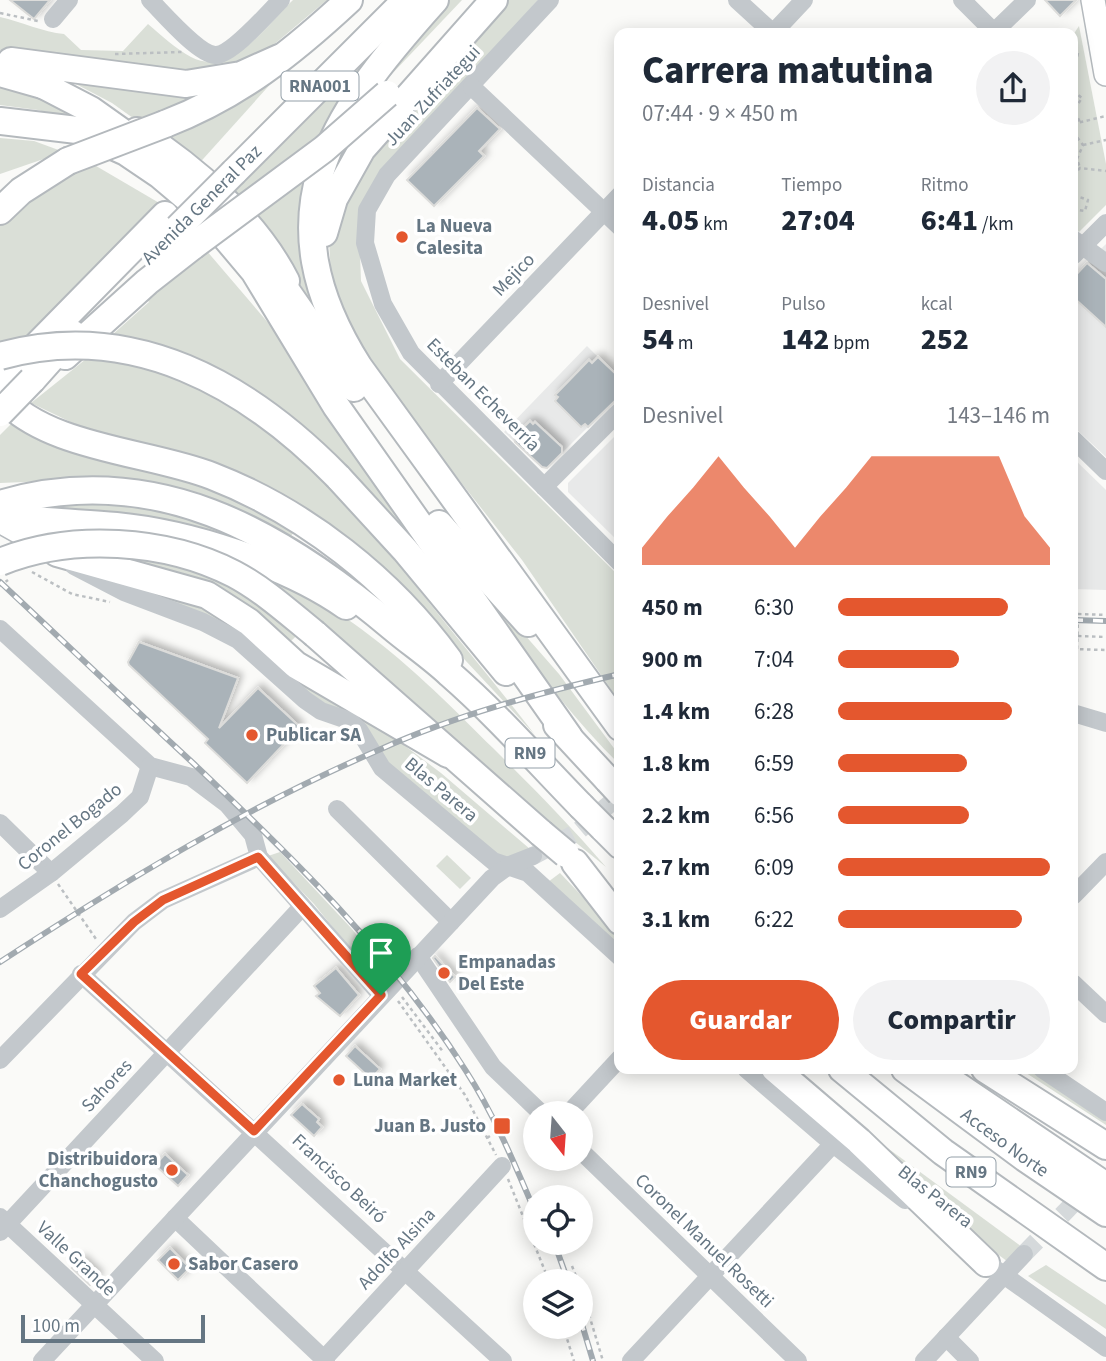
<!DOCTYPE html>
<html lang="es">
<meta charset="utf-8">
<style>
body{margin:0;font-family:"Source Sans 3",sans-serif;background:#f2f2f3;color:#1f2937;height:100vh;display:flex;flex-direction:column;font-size:26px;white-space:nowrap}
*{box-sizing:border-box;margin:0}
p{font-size:23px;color:#747a83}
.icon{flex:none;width:38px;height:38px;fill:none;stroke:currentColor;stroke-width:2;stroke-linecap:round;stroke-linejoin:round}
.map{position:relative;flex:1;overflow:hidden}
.drawer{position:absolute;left:614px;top:28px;width:464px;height:1046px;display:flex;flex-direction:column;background:#fff;border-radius:14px;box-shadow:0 4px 18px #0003}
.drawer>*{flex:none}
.needle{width:46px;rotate:163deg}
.fabs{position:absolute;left:523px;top:1101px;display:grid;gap:14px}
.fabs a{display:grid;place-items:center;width:70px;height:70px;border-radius:50%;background:#fff;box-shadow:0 4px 18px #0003;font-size:35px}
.scale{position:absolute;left:21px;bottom:18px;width:184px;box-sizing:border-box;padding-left:7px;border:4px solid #657683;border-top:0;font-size:19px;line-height:24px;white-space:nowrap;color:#657683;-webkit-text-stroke:5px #fff;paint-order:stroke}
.pin{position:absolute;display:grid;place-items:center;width:60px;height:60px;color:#fff;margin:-72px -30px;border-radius:50% 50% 50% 0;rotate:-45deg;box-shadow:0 0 7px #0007}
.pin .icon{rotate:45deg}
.round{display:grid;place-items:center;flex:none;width:74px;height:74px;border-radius:37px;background:#f2f2f3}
.overview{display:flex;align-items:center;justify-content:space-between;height:119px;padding:0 28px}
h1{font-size:38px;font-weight:800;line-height:52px}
.stats{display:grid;grid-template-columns:repeat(3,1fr);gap:10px;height:119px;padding:7px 28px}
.stats div{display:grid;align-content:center}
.stats b{font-size:30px;font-weight:800}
.stats small{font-size:19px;font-weight:400}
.stats p{font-size:19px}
.chart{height:196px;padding:14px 28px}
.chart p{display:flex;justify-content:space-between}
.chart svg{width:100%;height:126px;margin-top:7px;fill:#e4572e;opacity:.7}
.action{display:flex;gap:14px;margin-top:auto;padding:14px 28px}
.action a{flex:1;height:80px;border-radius:42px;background:#e4572e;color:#fff;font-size:28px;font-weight:800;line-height:80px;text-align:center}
.action a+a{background:#f2f2f3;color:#1f2937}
ul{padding:0 28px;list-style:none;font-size:23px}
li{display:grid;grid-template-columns:112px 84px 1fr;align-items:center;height:52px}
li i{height:18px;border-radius:9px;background:#e4572e}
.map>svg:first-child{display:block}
</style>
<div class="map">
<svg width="1106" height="1361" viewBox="0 0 1106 1361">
<defs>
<filter id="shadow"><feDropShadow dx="4" dy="-4" stdDeviation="3.5" flood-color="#0004"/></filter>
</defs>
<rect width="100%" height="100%" fill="#fafaf8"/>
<g fill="#e8e9e9">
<polygon points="1106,244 1106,457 1073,426 1073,276"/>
<polygon points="587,346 619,378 619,396 547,468 542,467 504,432"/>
<polygon points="619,432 619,542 568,492 568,483"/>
<polygon points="1073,458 1106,490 1106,590 1073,589"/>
</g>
<g fill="#dadfd7">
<path d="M293 0H327L265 52 218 71H153L0 50V17C22 22 43 32 64 34L81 50 123 51 148 24C161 35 176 49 191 57 232 78 267 25 293 0Z"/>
<polygon points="450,0 462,0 370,97"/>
<polygon points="499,0 538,0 377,181 359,226 361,281 400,359 619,576 619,701 522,560 368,364 347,326 331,275 329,241 349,176"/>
<polygon points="412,12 322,139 325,327 287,262 227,196"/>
<polygon points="1079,26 1106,164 1106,205 1079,232 1073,226 1073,35"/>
<polygon points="75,79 203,95 140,123 112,103 74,83"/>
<polygon points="275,79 195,168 159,136"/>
<polygon points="0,80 11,83 109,130 38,110 0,105"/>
<polygon points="0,138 34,141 64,152 0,174"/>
<polygon points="91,163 161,204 40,334 0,341 0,226 30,195"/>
<path d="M206 250 270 325 426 555C343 455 248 352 112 335L149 302 145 297Z"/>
<path d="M86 359C242 361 347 499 435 610 468 652 503 693 535 735L438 631 371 566 31 403Z"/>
<polygon points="16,419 205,484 294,532 291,536 199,493 122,478 0,483 0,435"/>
<polygon points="97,503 162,508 230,532 270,553 14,511"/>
<path d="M91 537C144 548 200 555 252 571 348 602 424 679 493 748 532 787 570 825 606 867L462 750 312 621 291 641 333 678 258 624 96 558Z"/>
<path d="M466 568 559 674 619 755V764C559 705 513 637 466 568Z"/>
<polygon points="128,590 178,596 205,607 380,727 441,773 530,849 511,862 497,857 383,765 338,712 268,665"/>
<polygon points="280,852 352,929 386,972 376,981 314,904 268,856"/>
<polygon points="447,855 471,878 460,889 436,866"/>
<polygon points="560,873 619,935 619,946 548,882"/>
<polygon points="1020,1069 1032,1069 1106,1118 1106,1125"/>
<polygon points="840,1113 1022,1247 1008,1262 979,1240"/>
<polygon points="1046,1265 1106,1305 1106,1329 1028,1276"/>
</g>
<g fill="#aab3b9" stroke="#dcdcda" stroke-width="2" filter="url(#shadow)">
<polygon points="10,0 50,0 34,19"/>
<polygon points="1045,0 1076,0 1060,16"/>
<polygon points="477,108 500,129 479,151 484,156 434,206 407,180"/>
<polygon points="1087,263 1106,279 1106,327 1073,297 1073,278"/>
<polygon points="598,357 620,378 620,396 588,427 585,424 581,427 555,401 558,397 555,395 589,360 592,363"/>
<polygon points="530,421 533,424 535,422 562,447 562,453 547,468 542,467 515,442 514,437"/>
<polygon points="139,642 238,678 219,728 258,688 300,727 247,783 205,743 208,739 129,665 128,662"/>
<polygon points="435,956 455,977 450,982 433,958"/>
<polygon points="336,968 359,995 340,1016 316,996 320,993 314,986"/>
<polygon points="355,1046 380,1069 371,1079 346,1056"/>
<polygon points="302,1104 319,1119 317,1122 322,1127 314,1136 291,1115"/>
<polygon points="165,1154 188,1175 178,1186 155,1165"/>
<polygon points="170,1248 190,1268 178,1280 158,1260"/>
<polygon points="81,1259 99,1276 90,1285 72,1268"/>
</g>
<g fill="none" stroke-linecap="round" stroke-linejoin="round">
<g stroke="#d5d9db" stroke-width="18" stroke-dasharray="18 9" stroke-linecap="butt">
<polyline points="533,856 576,833 620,795"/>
<polyline points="1024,1254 1106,1170"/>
</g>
<defs>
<g id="major">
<polyline points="1093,0 1106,74"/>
<polyline points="0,521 57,553"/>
</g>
<g id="highway">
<path d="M435 0C329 118 262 214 359 367L620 727"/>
<polyline points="11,61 186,84 241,75 279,58"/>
<polyline points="0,73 53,88"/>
<polyline points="39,83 91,110 146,149"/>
<polyline points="0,121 77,130 126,152 160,175 205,213 254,271 336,406 569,737"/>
<path d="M165 124C238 96 292 53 349 0"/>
<path d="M137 131C194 168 255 220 286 281"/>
<polyline points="234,172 406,0"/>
<polyline points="0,211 21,191 68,161"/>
<polyline points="324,233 334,199 362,149 494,0"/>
<polyline points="272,270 354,388"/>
<polyline points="65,356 147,282 193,246"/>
<polyline points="32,380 73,334"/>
<polyline points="0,383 165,215"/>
<path d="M0 395C47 449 148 451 212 476 305 512 391 580 449 660"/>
<polyline points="338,477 405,550 506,672"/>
<path d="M0 504C153 459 278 531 392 627 411 643 432 657 450 674 497 715 538 762 581 806"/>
<path d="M0 514C39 523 77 522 116 526 189 533 286 564 346 606"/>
<polyline points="439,524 528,623"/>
<polyline points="57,553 207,595 249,622 296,665 448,754"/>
<polyline points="315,634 541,833"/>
<polyline points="557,725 608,780"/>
<polyline points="603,828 620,845"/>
<polyline points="575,863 620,921"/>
<polyline points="775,1069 859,1141 986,1263"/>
<polyline points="842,1069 943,1152 1106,1267"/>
<path id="s1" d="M905 1069 1025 1158 1106 1213"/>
<polyline points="933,1069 1106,1186"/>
<polyline points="985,1069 1106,1146"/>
</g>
</defs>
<use href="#major" stroke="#b5babe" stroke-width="26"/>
<use href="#highway" stroke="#b4b9bd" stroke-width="30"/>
<g stroke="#bbbfc2" stroke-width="2.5" stroke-dasharray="3.5 3.5" stroke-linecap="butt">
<polyline points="0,13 38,21"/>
<polyline points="115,54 182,52"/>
<polyline points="1073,77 1078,53"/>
<polyline points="1073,91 1082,98 1074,110 1080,122"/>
<polyline points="1073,124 1106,116"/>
<polyline points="1073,132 1083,145 1077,159 1080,168"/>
<polyline points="1083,145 1106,140"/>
<polyline points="1073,175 1080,168 1106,171"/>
<polyline points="1073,191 1073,203"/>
<polyline points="1073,209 1085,211 1088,200 1074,195"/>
<polyline points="32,572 72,594 110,602"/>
<polyline points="0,586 8,580"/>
<polyline points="1078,636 1106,637"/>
<polyline points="1073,649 1106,650"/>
<polyline points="1077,649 1078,614 1106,615"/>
<polyline points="58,884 96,939"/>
<polyline points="402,997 444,1053"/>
<polyline points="398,1001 465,1095 496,1155"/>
<polyline points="487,1138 493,1134"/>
<polyline points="508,1179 549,1281"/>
<polyline points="572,1266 578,1281"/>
<polyline points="581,1288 603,1361"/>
<polyline points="563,1326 574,1361"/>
</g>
<g stroke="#c3c8cc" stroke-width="18">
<path d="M150 0C163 13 198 54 215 55 231 56 269 12 281 0"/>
<polyline points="550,0 387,175 367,210 365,243 383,304 411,353 620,563"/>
<polyline points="737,0 773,33"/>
<polyline points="962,0 994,32"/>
<polyline points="53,19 69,0"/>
<polyline points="773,33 804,0"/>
<polyline points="993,33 1027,0"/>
<polyline points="472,87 620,227"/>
<polyline points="1073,239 1106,263"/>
<polyline points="1073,256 1106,223"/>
<polyline points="439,384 620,195"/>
<polyline points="1073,439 1106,471"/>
<polyline points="544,487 620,411"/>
<polyline points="74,566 124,592 203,622 238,640 305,700 321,711 350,721 359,730 382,768 493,861 528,873 620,957"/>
<polyline points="0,629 150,766 191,777 227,804 253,835 259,857 381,995"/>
<polyline points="1073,713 1106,723"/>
<polyline points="337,809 451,922"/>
<polyline points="0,823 51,873"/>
<polyline points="1073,896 1106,862"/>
<polyline points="0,909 51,873 122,814 140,797 150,766"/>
<polyline points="418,956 493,1067 541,1113"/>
<polyline points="81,974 503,1361"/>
<polyline points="1073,983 1106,1014"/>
<polyline points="0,1060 134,922 163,900 259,857"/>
<polyline points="746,1069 833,1144 905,1200"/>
<polyline points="1042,1069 1106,1112"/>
<polyline points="569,1113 620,1058"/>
<polyline points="581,1151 798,1361"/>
<polyline points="0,1217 155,1361"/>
<polyline points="175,1218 326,1361"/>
<polyline points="0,1232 302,907"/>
<polyline points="977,1256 1106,1348"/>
<polyline points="946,1337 970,1361"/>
<polyline points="42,1361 492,878 510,865 533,856"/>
<polyline points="322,1361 502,1166"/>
<polyline points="631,1361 833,1144"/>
<polyline points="924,1361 1024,1254"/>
</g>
<use href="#major" stroke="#fff" stroke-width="23"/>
<use href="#highway" stroke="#fff" stroke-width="26"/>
<defs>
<g id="rail">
<path d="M0 582C64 642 128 703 193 763 293 858 392 954 466 1071 495 1116 515 1165 536 1214"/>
<polyline points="1073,620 1106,621"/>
<path d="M0 962C123 882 246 807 381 749 456 715 539 693 620 674"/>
<polyline points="554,1242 568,1281"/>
<polyline points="581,1321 593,1361"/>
</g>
</defs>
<use href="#rail" stroke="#a2aab0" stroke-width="6"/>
<use href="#rail" stroke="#fff" stroke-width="3.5" stroke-dasharray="10" stroke-linecap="butt"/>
<defs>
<g id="highway-bridge">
<polyline points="68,161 165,124"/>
<polyline points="178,228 234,172"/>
<polyline points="193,246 324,149 387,94"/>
<path d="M0 356C133 319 248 385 338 477"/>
<polyline points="0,413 32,380"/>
<path d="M0 562C71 533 166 539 234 574 264 590 289 613 315 634"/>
<polyline points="608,780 620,793"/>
<polyline points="581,806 603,828"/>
<polyline points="541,833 566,854"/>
</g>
</defs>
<use href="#highway-bridge" stroke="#b4b9bd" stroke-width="30" stroke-linecap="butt"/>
<use href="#highway-bridge" stroke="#fff" stroke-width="26"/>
</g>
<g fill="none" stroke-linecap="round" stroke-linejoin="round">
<defs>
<polygon id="route" points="258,857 381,995 254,1131 81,974 134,922 163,900"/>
</defs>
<use href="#route" stroke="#fff" stroke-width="14"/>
<use href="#route" stroke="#e4572e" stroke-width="9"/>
</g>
<g fill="#e4572e" stroke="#fff" stroke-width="2.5">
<circle cx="402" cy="237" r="7"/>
<circle cx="252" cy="735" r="7"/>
<circle cx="444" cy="973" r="7"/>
<circle cx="339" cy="1080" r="7"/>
<rect x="493" y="1117" width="18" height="18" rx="3.5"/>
<circle cx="172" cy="1170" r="7"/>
<circle cx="174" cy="1264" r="7"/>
</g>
<g text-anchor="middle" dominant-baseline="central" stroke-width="7" stroke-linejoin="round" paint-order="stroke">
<g fill="#fff" stroke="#939fa8" stroke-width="2">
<rect x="281.5" y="71.5" width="77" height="29" rx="5"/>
<rect x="505.5" y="738.5" width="49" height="29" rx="5"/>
<rect x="946.5" y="1157.5" width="49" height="29" rx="5"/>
</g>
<g font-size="18" font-weight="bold" fill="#657683">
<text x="320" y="86">RNA001</text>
<text x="530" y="753">RN9</text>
<text x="971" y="1172">RN9</text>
</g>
<g font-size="19" fill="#657683" stroke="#fff">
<text transform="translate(433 96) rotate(-47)">Juan Zufriategui</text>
<text transform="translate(202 205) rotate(-45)">Avenida General Paz</text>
<text transform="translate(514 275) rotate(-46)">Mejico</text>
<text transform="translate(483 395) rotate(45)">Esteban Echeverría</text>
<text transform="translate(441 790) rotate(40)">Blas Parera</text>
<text transform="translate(70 827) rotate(-39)">Coronel Bogado</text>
<text transform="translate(107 1086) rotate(-47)">Sahores</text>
<text stroke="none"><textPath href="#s1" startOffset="124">Acceso Norte</textPath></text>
<text transform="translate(339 1179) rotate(43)">Francisco Beiró</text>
<text transform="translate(935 1197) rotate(38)">Blas Parera</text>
<text transform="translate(704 1241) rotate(44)">Coronel Manuel Rosetti</text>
<text transform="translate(397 1249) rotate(-47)">Adolfo Alsina</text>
<text transform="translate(76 1259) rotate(43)">Valle Grande</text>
</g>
<g font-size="19" font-weight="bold" fill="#657683" stroke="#fff" text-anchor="start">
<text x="416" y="226">La Nueva<tspan x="416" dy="22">Calesita</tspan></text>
<text x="266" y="735">Publicar SA</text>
<text x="458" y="962">Empanadas<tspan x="458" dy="22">Del Este</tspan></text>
<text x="353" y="1080">Luna Market</text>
<text x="486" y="1126" text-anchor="end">Juan B. Justo</text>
<text x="158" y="1159" text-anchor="end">Distribuidora<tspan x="158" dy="22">Chanchogusto</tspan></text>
<text x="188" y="1264">Sabor Casero</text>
</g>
</g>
</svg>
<div class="fabs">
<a><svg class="needle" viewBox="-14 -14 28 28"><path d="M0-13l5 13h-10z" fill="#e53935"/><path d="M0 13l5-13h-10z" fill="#747a83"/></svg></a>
<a><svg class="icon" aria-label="locate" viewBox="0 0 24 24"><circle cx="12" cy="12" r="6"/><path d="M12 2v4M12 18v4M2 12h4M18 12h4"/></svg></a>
<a><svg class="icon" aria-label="layers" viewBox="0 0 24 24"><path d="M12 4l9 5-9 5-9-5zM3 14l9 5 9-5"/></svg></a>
</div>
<div class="scale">100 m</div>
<div class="pin" style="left:381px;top:995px;background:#1e9e55"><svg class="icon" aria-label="arrive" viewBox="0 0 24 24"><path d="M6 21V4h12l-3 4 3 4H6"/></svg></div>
<section class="drawer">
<div class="overview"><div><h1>Carrera matutina</h1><p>07:44 · 9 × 450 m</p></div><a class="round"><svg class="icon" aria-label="share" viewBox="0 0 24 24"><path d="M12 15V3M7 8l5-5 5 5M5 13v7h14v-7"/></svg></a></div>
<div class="stats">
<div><p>Distancia</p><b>4.05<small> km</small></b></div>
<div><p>Tiempo</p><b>27:04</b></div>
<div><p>Ritmo</p><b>6:41<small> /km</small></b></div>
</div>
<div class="stats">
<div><p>Desnivel</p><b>54<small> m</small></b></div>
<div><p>Pulso</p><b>142<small> bpm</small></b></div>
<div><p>kcal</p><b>252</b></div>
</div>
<div class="chart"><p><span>Desnivel</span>143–146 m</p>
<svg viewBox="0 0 160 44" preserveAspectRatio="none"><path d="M0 44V38L10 27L20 17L30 6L40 17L50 27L60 38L70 27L80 17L90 6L100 6L110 6L120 6L130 6L140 6L150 27L160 38V44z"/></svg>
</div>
<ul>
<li><b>450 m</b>6:30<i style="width:80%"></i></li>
<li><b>900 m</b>7:04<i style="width:57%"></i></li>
<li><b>1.4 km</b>6:28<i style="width:82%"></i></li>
<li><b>1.8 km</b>6:59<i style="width:61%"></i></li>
<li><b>2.2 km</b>6:56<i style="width:62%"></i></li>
<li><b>2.7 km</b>6:09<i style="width:100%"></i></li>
<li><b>3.1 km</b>6:22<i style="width:87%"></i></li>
</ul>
<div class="action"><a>Guardar</a><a>Compartir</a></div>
</section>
</div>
